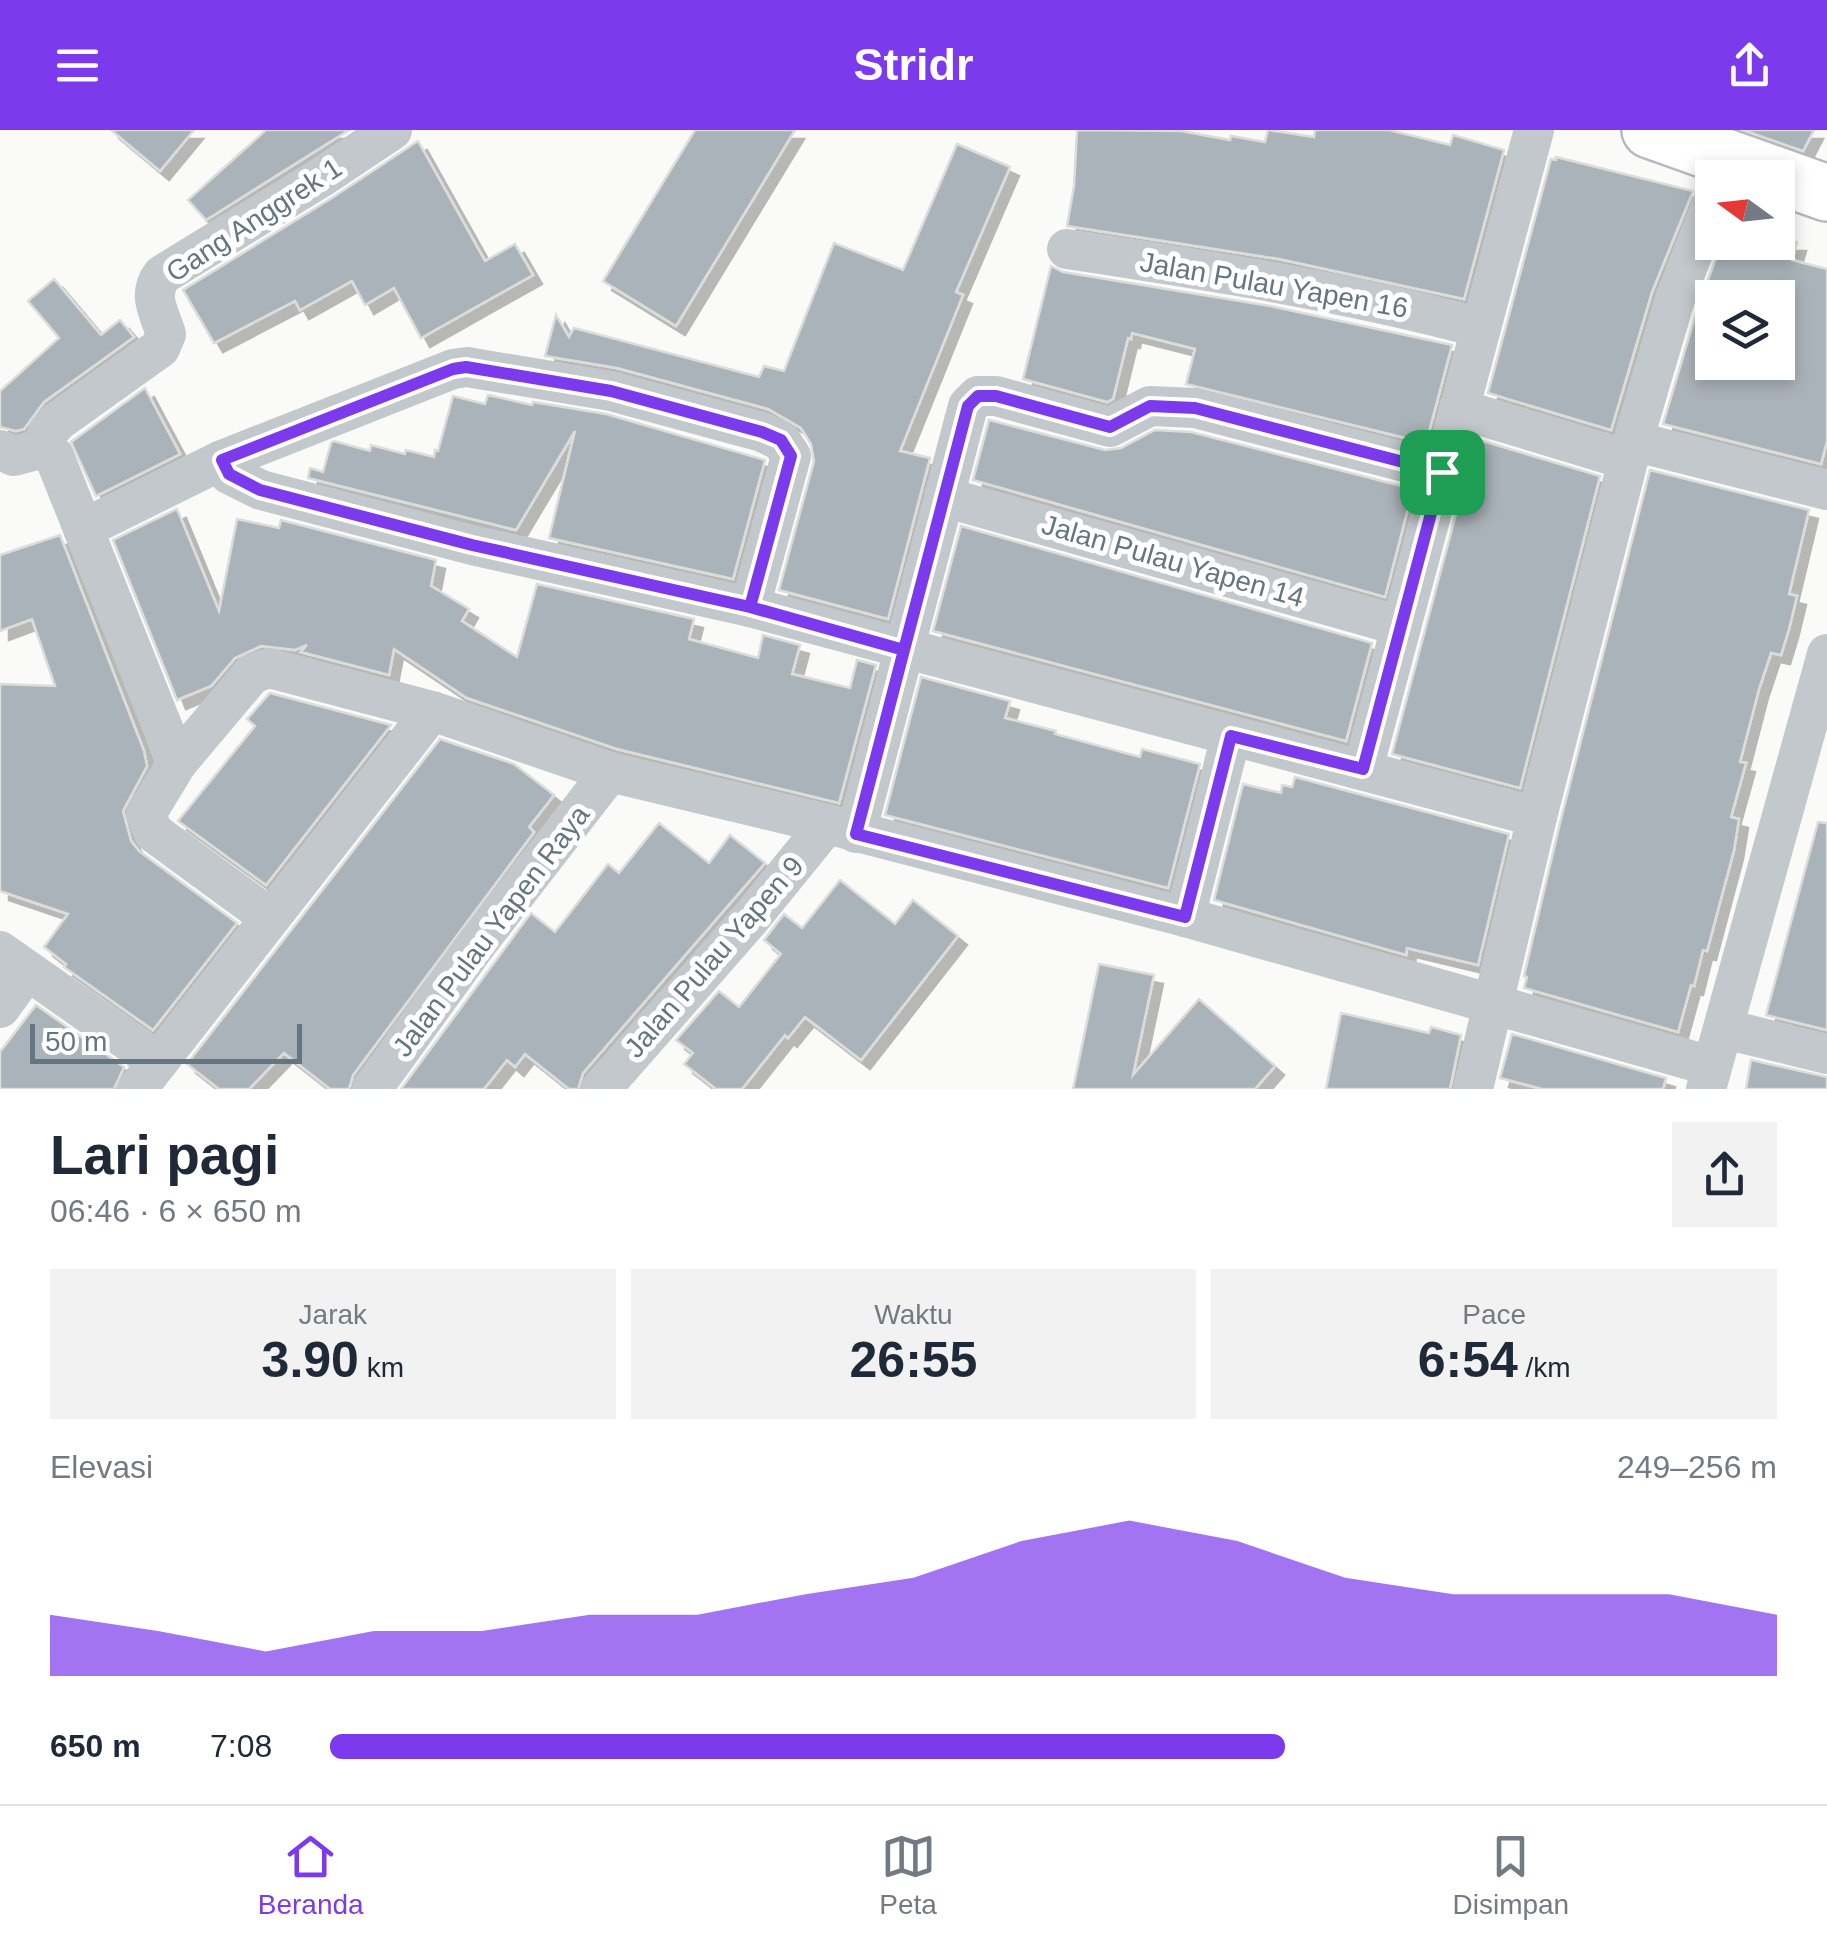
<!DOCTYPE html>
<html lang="id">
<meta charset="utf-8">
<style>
body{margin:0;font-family:Arial,sans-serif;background:#f2f2f3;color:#1f2937;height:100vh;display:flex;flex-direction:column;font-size:38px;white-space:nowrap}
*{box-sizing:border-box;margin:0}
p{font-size:32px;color:#747a83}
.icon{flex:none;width:55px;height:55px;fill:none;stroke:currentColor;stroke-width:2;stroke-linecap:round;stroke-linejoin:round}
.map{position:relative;height:959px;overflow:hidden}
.panel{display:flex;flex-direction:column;background:#fff;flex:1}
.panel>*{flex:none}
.needle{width:65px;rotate:285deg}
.fabs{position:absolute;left:1695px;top:30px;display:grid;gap:20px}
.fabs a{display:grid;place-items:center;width:100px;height:100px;border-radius:0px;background:#fff;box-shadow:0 5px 15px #0003;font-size:50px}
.scale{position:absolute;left:30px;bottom:25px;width:272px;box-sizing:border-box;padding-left:10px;border:5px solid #657683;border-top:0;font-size:28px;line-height:35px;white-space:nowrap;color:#657683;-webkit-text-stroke:8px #fff;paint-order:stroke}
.pin{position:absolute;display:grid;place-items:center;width:85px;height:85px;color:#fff;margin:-42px;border-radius:20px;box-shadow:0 5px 15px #0006}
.round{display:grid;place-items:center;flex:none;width:105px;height:105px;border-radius:0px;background:#f2f2f3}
.overview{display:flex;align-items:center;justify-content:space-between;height:170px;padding:0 50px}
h1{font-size:55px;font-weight:700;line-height:75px}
.figures{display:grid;grid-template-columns:repeat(3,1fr);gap:15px;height:170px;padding:10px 50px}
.figures div{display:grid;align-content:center;border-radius:0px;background:#f2f2f3;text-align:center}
.figures b{font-size:50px;font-weight:700}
.figures small{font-size:28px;font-weight:400}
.figures p{font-size:28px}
.chart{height:280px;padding:20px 50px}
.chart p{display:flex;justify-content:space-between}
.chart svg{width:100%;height:180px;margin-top:10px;fill:#7c3aed;opacity:.7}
ul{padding:0 50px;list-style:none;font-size:32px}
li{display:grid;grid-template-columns:160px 120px 1fr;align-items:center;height:75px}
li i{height:25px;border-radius:12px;background:#7c3aed}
header{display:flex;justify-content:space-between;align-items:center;height:130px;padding:0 50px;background:#7c3aed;color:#fff;font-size:45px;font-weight:700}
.menu{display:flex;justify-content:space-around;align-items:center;height:140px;border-top:2px solid #e0e1e3;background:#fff;font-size:28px;color:#747a83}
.menu a{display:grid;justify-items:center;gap:5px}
.menu .on{color:#7c3aed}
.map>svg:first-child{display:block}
</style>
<header><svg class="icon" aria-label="menu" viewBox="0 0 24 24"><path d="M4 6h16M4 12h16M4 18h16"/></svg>Stridr<svg class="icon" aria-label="share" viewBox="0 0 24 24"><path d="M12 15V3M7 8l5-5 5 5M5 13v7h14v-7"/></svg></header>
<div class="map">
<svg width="1827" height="959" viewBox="0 0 1827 959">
<defs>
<filter id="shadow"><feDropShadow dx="9" dy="9" stdDeviation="0" flood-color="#0004"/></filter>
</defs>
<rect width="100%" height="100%" fill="#fafaf8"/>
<g fill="#aab3b9" stroke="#dcdcda" stroke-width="2.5" fill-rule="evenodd" filter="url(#shadow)">
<polygon points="111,0 194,0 160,41"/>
<polygon points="266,0 349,0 206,90 188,70"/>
<polygon points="695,0 795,0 676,196 603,151"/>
<polygon points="1077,0 1181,1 1230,10 1231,6 1265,12 1268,0 1314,7 1315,0 1389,0 1450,15 1453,5 1504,20 1464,169 1279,129 1067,96 1074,56"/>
<polygon points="1743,0 1814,0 1803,21"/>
<polygon points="418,11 485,131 515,114 533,145 421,208 394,158 365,175 352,151 300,180 295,171 214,213 183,160 332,68"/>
<polygon points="957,14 1010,37 956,162 963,165 900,321 930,328 888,489 779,460 814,331 811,314 801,298 768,279 617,238 545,226 556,185 569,207 574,198 759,247 764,236 784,241 834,113 903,140"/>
<polygon points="1556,27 1693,61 1652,162 1611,300 1488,263 1551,29 1556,30"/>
<path d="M1722 112H1797L1792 130 1827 139V311L1821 334 1663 294 1698 177ZM1712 168H1778V246L1727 232H1712Z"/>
<polygon points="1051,136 1063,142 1270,176 1452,215 1426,313 1186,254 1195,219 1132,203 1131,209 1128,208 1113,269 1107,272 1023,249"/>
<polygon points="54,149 101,205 120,190 134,207 44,272 24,299 16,301 0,297 0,261 59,208 28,171"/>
<polygon points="145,258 180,324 96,366 71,312"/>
<polygon points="488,265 532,275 533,272 606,284 765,330 733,449 549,408 575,301 516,400 308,348 310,338 323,342 331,313 334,311 370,321 371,315 405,324 406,320 434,327 435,320 438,321 453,266 485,274"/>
<polygon points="989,290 1105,320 1121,318 1155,300 1191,302 1413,359 1385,467 973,350"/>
<polygon points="1476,309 1600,346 1520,658 1392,624"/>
<polygon points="1650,340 1809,380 1789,464 1797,466 1789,499 1781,525 1771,523 1759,559 1740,632 1746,633 1731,687 1739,689 1734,720 1707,821 1703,820 1694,856 1691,855 1678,902 1524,858 1527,847 1524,846 1560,693"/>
<polygon points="177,379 219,481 237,389 279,398 281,390 436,430 431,456 469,479 462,491 517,527 537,454 694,489 689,509 758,528 763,505 800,515 792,544 850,558 857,530 876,535 839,673 617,619 467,568 394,519 389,545 301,522 307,515 295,520 261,516 235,528 211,556 177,570 113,410"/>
<polygon points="961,396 1372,513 1346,611 933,501"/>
<polygon points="60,405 144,621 147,636 123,681 131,711 139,721 237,793 153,900 64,837 66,834 44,817 68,784 0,761 0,554 55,556 32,489 0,501 0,425"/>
<polygon points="921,547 1010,571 1005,588 1056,601 1055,604 1140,627 1142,619 1200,634 1168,758 885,685"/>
<polygon points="270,563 391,595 266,755 178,691 255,596 247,589"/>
<polygon points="440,609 514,634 554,665 529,697 534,702 353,945 349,959 330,959 284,923 249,959 219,959 187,934"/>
<polygon points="1295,647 1509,704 1478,835 1407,818 1406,825 1214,770 1243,654 1281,663 1282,655 1292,657"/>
<polygon points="1818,692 1827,693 1827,900 1766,885"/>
<polygon points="659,693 709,733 730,705 765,733 583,943 578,959 569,959 525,924 515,937 507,930 484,959 401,959 531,783 555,802 608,734 619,743"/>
<polygon points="840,750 895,794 913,770 958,806 861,930 805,887 788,908 785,905 742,959 716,959 684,934 693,923 676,910 719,861 739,877 781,824 764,810 784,784 802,798"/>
<polygon points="1099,834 1154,845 1133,945 1199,869 1275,936 1255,959 1073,959"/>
<polygon points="36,875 124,937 114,959 0,959 0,922"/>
<polygon points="1341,883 1429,903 1431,897 1461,905 1450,959 1326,959"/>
<polygon points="1512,904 1666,948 1663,959 1542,959 1500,948"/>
<polygon points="1751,930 1827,947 1827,959 1746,959"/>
</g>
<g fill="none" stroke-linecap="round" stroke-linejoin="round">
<defs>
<polyline id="secondary" points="1650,0 1827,63"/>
</defs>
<use href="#secondary" stroke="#b3babf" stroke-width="60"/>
<g stroke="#c3c8cc" stroke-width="40">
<path d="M1067 119C1206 140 1344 161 1481 198"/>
<polyline points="1459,279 1628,330"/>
<polyline points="1633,311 1827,360"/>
<path d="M41 319 48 302 58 291 160 218 166 204C159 182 147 165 162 145L320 48 392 0"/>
<polyline points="0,320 14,326 41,319 54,326 177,633"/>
<polyline points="222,330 229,344 261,360 472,415 750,477 1537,687"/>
<polyline points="944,367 1401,496"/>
<polyline points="83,399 222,330 453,239 467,237 611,261 762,302 781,311 791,326 750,477"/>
<polyline points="1363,639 1534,0"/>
<polyline points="856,703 968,276 978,266 996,266 1110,297 1150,276 1195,278 1443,342"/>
<polyline points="269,787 153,702 146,684 177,633 252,544 269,538 432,581 610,642 827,694 1185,787 1711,936"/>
<polyline points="1185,787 1231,606"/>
<polyline points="0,821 158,932"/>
<polyline points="0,878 27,841"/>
<polyline points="1725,899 1827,924"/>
<polyline points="137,959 432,581"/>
<polyline points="372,959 476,815 610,642"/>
<polyline points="601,959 750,789 827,694"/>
<polyline points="1473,959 1537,687 1633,311 1675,169 1712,74"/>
<polyline points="1706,959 1827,524"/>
</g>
<use href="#secondary" stroke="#fff" stroke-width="55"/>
</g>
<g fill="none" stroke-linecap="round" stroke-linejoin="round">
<defs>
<polyline id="route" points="1442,342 1195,278 1150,276 1110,297 996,266 978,266 968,276 904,520 750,477 791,326 781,310 762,302 611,261 466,237 453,239 222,330 229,344 260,360 472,415 750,477 904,520 856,704 1185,787 1231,606 1363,639 1442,342"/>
</defs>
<use href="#route" stroke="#fff" stroke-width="20"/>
<use href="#route" stroke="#7c3aed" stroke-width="12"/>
</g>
<g text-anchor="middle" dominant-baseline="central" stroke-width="10" stroke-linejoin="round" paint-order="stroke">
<g font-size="28" fill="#657683" stroke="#fff">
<text transform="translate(254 90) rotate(-33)">Gang Anggrek 1</text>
<text transform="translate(1274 155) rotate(10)">Jalan Pulau Yapen 16</text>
<text transform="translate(1173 431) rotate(16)">Jalan Pulau Yapen 14</text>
<text transform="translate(491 801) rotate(-53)">Jalan Pulau Yapen Raya</text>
<text transform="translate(714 827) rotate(-49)">Jalan Pulau Yapen 9</text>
</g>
</g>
</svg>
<div class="fabs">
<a><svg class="needle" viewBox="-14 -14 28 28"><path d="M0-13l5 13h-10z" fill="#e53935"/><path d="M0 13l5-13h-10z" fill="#747a83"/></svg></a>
<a><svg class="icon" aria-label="layers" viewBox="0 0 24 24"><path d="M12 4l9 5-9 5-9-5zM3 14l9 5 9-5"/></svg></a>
</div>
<div class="scale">50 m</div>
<div class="pin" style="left:1442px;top:342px;background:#1e9e55"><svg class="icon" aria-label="arrive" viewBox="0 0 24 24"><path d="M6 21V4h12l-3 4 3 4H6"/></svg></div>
</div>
<section class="panel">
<div class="overview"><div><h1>Lari pagi</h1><p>06:46 · 6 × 650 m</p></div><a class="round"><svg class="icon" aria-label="share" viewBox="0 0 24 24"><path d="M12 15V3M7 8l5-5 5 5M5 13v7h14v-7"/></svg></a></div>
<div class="figures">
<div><p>Jarak</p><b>3.90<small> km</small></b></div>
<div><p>Waktu</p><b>26:55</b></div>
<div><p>Pace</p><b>6:54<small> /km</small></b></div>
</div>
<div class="chart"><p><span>Elevasi</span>249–256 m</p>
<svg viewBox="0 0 160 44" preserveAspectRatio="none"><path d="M0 44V29L10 33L20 38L30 33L40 33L50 29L60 29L70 24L80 20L90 11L100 6L110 11L120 20L130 24L140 24L150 24L160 29V44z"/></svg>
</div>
<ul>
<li><b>650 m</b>7:08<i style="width:66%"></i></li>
</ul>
</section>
<nav class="menu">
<a class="on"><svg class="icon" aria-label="home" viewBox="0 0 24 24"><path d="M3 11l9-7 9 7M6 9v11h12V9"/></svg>Beranda</a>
<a><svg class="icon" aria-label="map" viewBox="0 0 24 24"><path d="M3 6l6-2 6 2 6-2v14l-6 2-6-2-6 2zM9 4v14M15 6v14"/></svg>Peta</a>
<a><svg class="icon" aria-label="saved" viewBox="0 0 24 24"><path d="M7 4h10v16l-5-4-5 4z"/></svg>Disimpan</a>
</nav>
